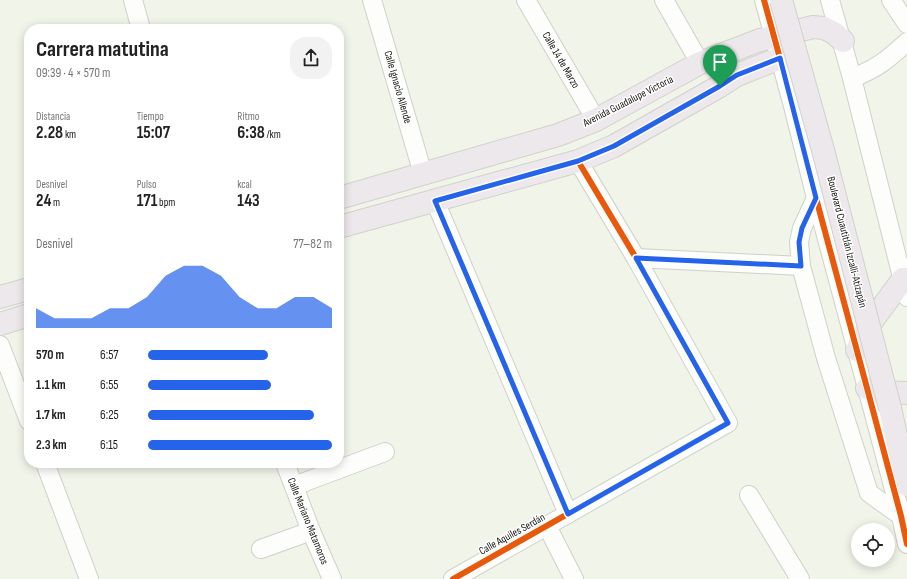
<!DOCTYPE html>
<html lang="es">
<meta charset="utf-8">
<style>
body{margin:0;font-family:"Sofia Sans Condensed",sans-serif;background:#f2f2f2;color:#222;height:100vh;display:flex;flex-direction:column;font-size:15px;white-space:nowrap}
*{box-sizing:border-box;margin:0}
p{font-size:13px;color:#767676}
.icon{flex:none;width:22px;height:22px;fill:none;stroke:currentColor;stroke-width:2;stroke-linecap:round;stroke-linejoin:round}
.map{position:relative;flex:1;overflow:hidden}
.details{position:absolute;left:24px;top:24px;width:320px;height:444px;display:flex;flex-direction:column;background:#fff;border-radius:16px;box-shadow:0 2px 10px #0003}
.details>*{flex:none}
.fabs{position:absolute;left:851px;top:523px;display:grid;gap:8px}
.fabs a{display:grid;place-items:center;width:44px;height:44px;border-radius:50%;background:#fff;box-shadow:0 2px 10px #0003;font-size:20px}
.pin{position:absolute;display:grid;place-items:center;width:34px;height:34px;color:#fff;margin:-41px -17px;border-radius:50% 50% 50% 0;rotate:-45deg;box-shadow:0 0 4px #0007}
.pin .icon{rotate:45deg}
.round{display:grid;place-items:center;flex:none;width:42px;height:42px;border-radius:16px;background:#f2f2f2}
.headline{display:flex;align-items:center;justify-content:space-between;height:68px;padding:0 12px}
h1{font-size:22px;font-weight:700;line-height:30px}
.figures{display:grid;grid-template-columns:repeat(3,1fr);gap:6px;height:68px;padding:4px 12px}
.figures div{display:grid;align-content:center}
.figures b{font-size:17px;font-weight:700}
.figures small{font-size:11px;font-weight:400}
.figures p{font-size:11px}
.chart{height:112px;padding:8px 12px}
.chart p{display:flex;justify-content:space-between}
.chart svg{width:100%;height:72px;margin-top:4px;fill:#2563eb;opacity:.7}
ul{padding:0 12px;list-style:none;font-size:13px}
li{display:grid;grid-template-columns:64px 48px 1fr;align-items:center;height:30px}
li i{height:10px;border-radius:5px;background:#2563eb}
.map>svg:first-child{display:block}
</style>
<div class="map">
<svg width="907" height="579" viewBox="0 0 907 579">
<rect width="100%" height="100%" fill="#f1f4e9"/>
<g fill="none" stroke-linecap="round" stroke-linejoin="round">
<defs>
<g id="minor">
<polyline points="133,0 141,29"/>
<polyline points="372,0 423,174"/>
<polyline points="526,0 596,120"/>
<polyline points="664,0 700,63"/>
<polyline points="764,0 793,106 816,198 867,388 901,516 907,544"/>
<polyline points="830,0 852,78 907,297"/>
<polyline points="891,0 907,24"/>
<path d="M852 78C877 69 888 59 907 42"/>
<polyline points="816,198 802,228 799,242 801,266 826,358 869,493 901,516"/>
<polyline points="435,201 568,514"/>
<polyline points="636,258 801,266"/>
<polyline points="0,345 29,421"/>
<polyline points="45,463 89,579"/>
<polyline points="285,463 311,531 332,579"/>
<polyline points="294,486 385,452"/>
<polyline points="749,495 800,579"/>
<polyline points="547,526 574,579"/>
<polyline points="261,549 311,531"/>
<polyline points="453,579 728,423 636,258 578,161"/>
</g>
<g id="major">
<polyline points="339,198 558,135 596,120 700,63 760,40 813,27 824,28 834,33 843,41"/>
<polyline points="339,227 578,161 614,146 720,86 737,75 780,58"/>
<polyline points="0,297 29,289"/>
<polyline points="0,324 29,315"/>
<polyline points="857,350 867,328 903,279 907,279"/>
<polyline points="867,388 877,392 907,393"/>
<polyline points="890,408 907,485"/>
</g>
</defs>
<use href="#minor" stroke="#cfd1c9" stroke-width="20"/>
<use href="#major" stroke="#d1d2cc" stroke-width="24"/>
<use href="#minor" stroke="#fdfdfc" stroke-width="18"/>
<use href="#major" stroke="#ede8eb" stroke-width="22"/>
<defs>
<polyline id="major-bridge" points="781,0 823,150 890,408"/>
</defs>
<use href="#major-bridge" stroke="#d1d2cc" stroke-width="24" stroke-linecap="butt"/>
<use href="#major-bridge" stroke="#ede8eb" stroke-width="22"/>
<defs>
<g id="cycleway">
<polyline points="764,0 793,106 816,198 867,388 901,516 907,544"/>
<polyline points="453,579 728,423 636,258 578,161"/>
</g>
</defs>
<use href="#cycleway" stroke="#fff" stroke-width="8"/>
<use href="#cycleway" stroke="#e8590c" stroke-width="6"/>
</g>
<g fill="none" stroke-linecap="round" stroke-linejoin="round">
<defs>
<polygon id="route" points="780,58 816,198 802,228 799,242 801,266 636,258 728,423 568,514 435,201 578,161 614,146 720,86 737,75"/>
</defs>
<use href="#route" stroke="#fff" stroke-width="8"/>
<use href="#route" stroke="#2563eb" stroke-width="5"/>
</g>
<g text-anchor="middle" dominant-baseline="central" stroke-width="3" stroke-linejoin="round" paint-order="stroke">
<g font-size="11" fill="#191b14" stroke="#fff">
<text transform="translate(561 60) rotate(60)">Calle 14 de Marzo</text>
<text transform="translate(398 87) rotate(74)">Calle Ignacio Allende</text>
<text transform="translate(628 101) rotate(-27)">Avenida Guadalupe Victoria</text>
<text transform="translate(847 242) rotate(76)">Boulevard Cuautitlán Izcalli-Atizapán</text>
<text transform="translate(308 521) rotate(68)">Calle Mariano Matamoros</text>
<text transform="translate(512 534) rotate(-29)">Calle Aquiles Serdán</text>
</g>
</g>
</svg>
<div class="fabs">
<a><svg class="icon" aria-label="locate" viewBox="0 0 24 24"><circle cx="12" cy="12" r="6"/><path d="M12 2v4M12 18v4M2 12h4M18 12h4"/></svg></a>
</div>
<div class="pin" style="left:720px;top:86px;background:#1e9e55"><svg class="icon" aria-label="arrive" viewBox="0 0 24 24"><path d="M6 21V4h12l-3 4 3 4H6"/></svg></div>
<section class="details">
<div class="headline"><div><h1>Carrera matutina</h1><p>09:39 · 4 × 570 m</p></div><a class="round"><svg class="icon" aria-label="share" viewBox="0 0 24 24"><path d="M12 15V3M7 8l5-5 5 5M5 13v7h14v-7"/></svg></a></div>
<div class="figures">
<div><p>Distancia</p><b>2.28<small> km</small></b></div>
<div><p>Tiempo</p><b>15:07</b></div>
<div><p>Ritmo</p><b>6:38<small> /km</small></b></div>
</div>
<div class="figures">
<div><p>Desnivel</p><b>24<small> m</small></b></div>
<div><p>Pulso</p><b>171<small> bpm</small></b></div>
<div><p>kcal</p><b>143</b></div>
</div>
<div class="chart"><p><span>Desnivel</span>77–82 m</p>
<svg viewBox="0 0 160 44" preserveAspectRatio="none"><path d="M0 44V32L10 38L20 38L30 38L40 32L50 32L60 25L70 12L80 6L90 6L100 12L110 25L120 32L130 32L140 25L150 25L160 32V44z"/></svg>
</div>
<ul>
<li><b>570 m</b>6:57<i style="width:65%"></i></li>
<li><b>1.1 km</b>6:55<i style="width:67%"></i></li>
<li><b>1.7 km</b>6:25<i style="width:90%"></i></li>
<li><b>2.3 km</b>6:15<i style="width:100%"></i></li>
</ul>
</section>
</div>
